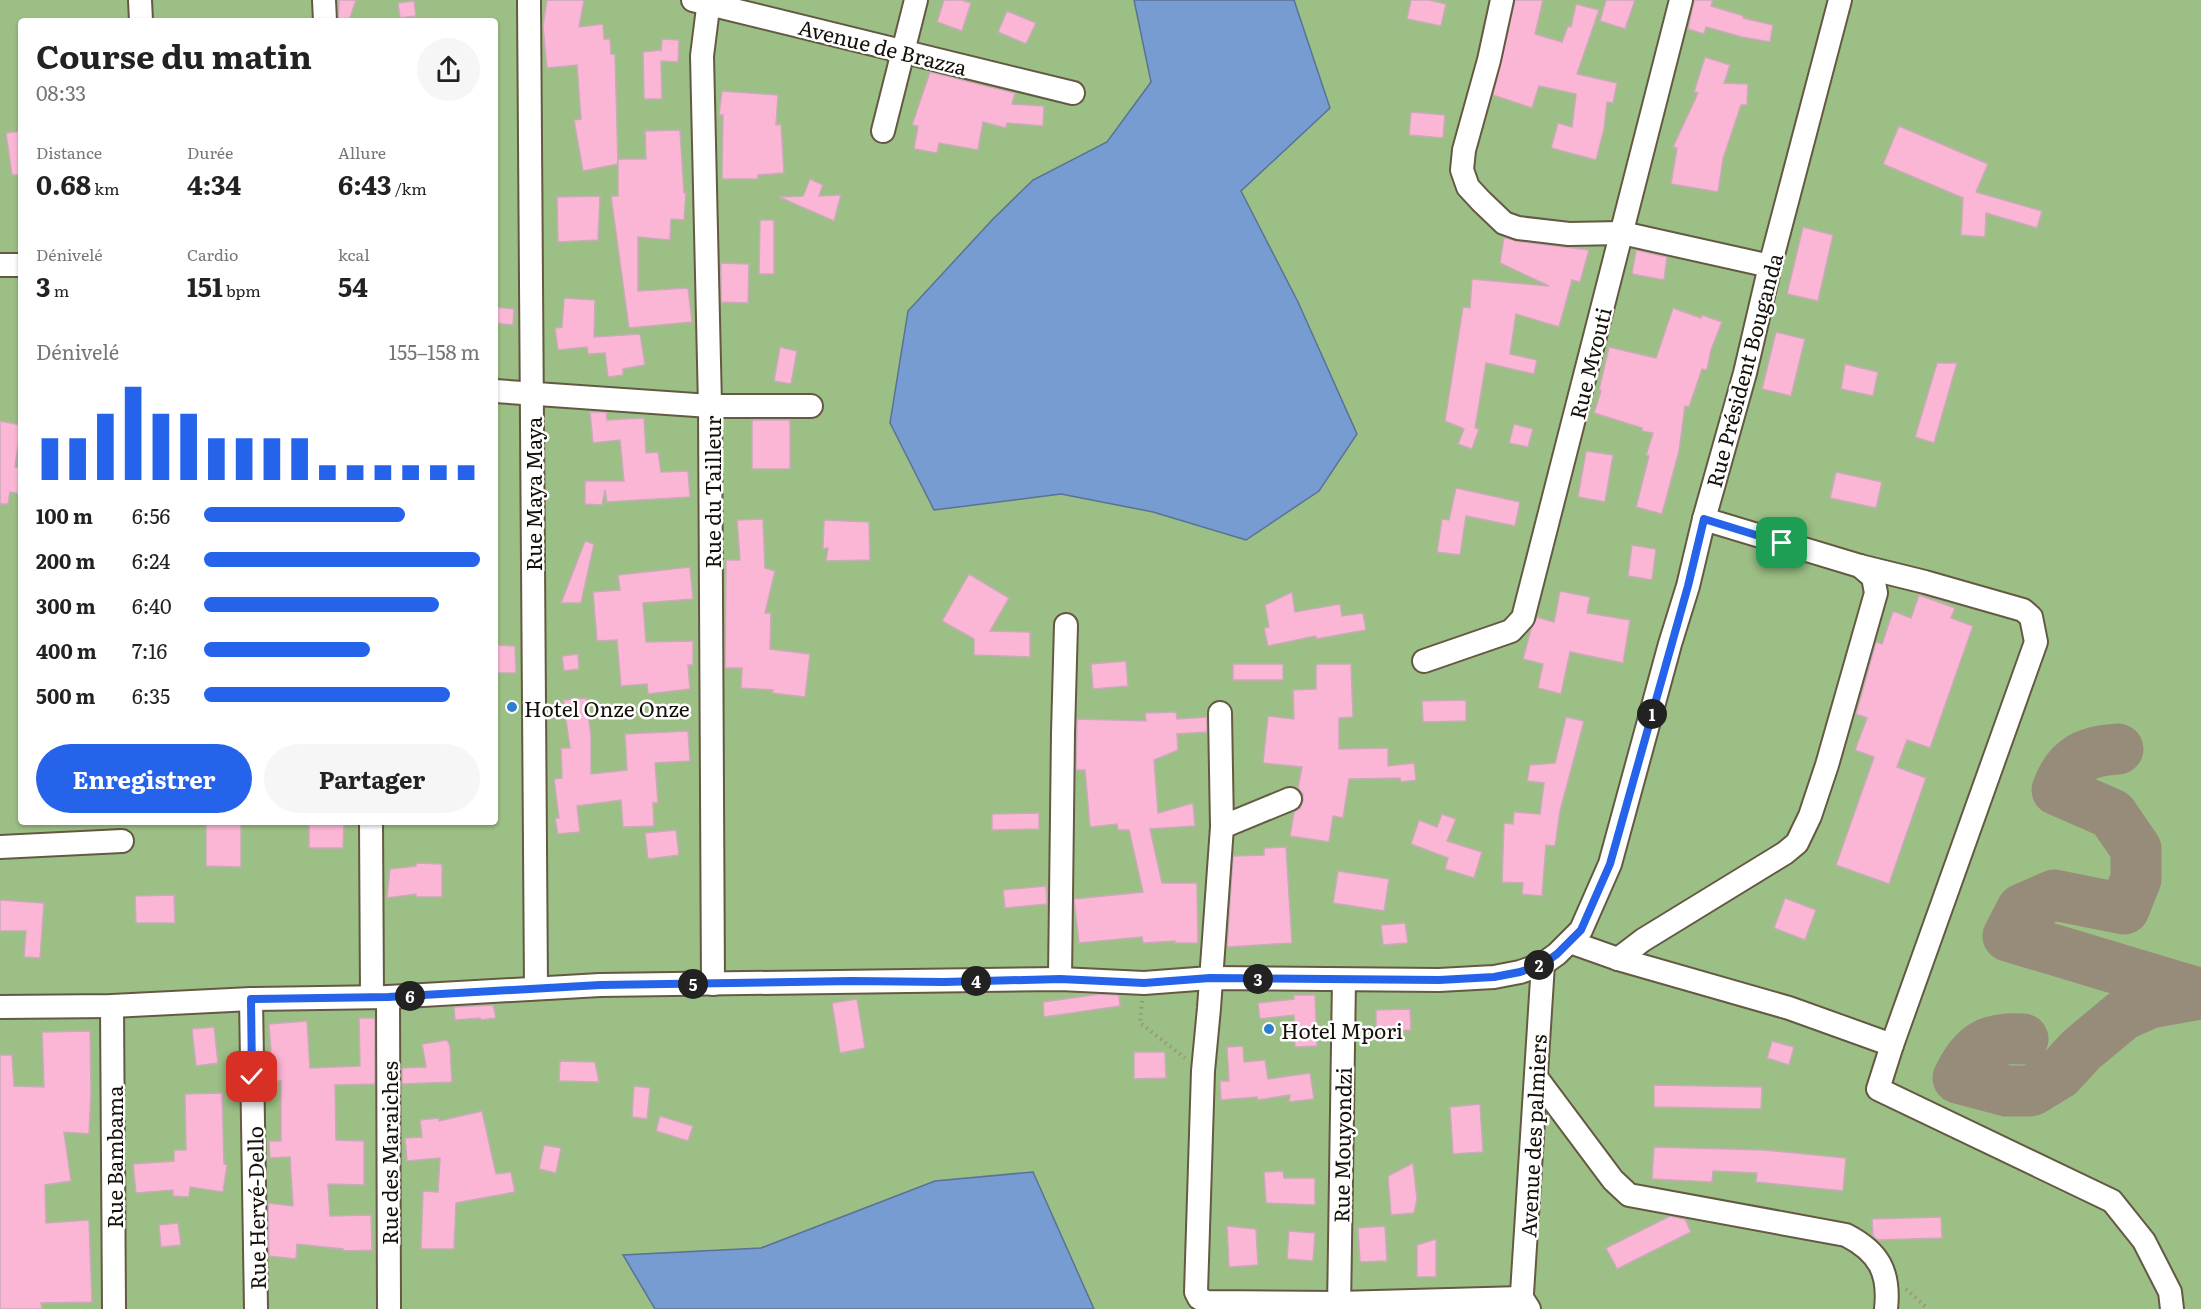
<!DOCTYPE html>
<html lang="fr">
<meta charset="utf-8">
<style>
body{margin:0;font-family:Literata,serif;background:#f6f6f6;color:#222;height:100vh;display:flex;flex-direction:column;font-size:22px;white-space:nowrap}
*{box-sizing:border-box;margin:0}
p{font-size:20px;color:#767676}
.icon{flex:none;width:33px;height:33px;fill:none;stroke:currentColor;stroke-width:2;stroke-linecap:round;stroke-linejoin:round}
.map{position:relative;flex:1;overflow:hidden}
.drawer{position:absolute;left:18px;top:18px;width:480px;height:807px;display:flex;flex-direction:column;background:#fff;border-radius:6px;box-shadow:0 2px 4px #0004}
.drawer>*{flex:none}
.pin{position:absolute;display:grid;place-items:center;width:51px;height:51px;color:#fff;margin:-26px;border-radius:12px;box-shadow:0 3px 9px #0006}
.km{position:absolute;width:30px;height:30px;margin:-15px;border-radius:50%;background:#222;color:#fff;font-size:16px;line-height:30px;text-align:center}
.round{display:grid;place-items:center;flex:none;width:63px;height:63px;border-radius:32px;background:#f6f6f6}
.overview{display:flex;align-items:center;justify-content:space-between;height:102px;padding:0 18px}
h1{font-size:33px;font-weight:700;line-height:45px}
.stats{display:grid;grid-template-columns:repeat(3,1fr);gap:9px;height:102px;padding:6px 18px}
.stats div{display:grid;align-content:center}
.stats b{font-size:26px;font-weight:700}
.stats small{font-size:16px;font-weight:400}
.stats p{font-size:16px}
.chart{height:168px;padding:12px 18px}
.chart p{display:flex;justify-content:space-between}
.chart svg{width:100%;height:108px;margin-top:6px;stroke:#2563eb;stroke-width:6}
.cta{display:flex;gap:12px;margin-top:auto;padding:12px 18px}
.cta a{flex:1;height:69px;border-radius:36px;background:#2563eb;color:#fff;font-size:24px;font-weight:700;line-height:69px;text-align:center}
.cta a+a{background:#f6f6f6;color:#222}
ul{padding:0 18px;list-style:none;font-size:20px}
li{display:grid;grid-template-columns:96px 72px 1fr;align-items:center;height:45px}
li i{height:15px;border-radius:8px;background:#2563eb}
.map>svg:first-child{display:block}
</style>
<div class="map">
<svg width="2201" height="1309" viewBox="0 0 2201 1309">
<rect width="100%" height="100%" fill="#eee0c6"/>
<path fill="#9cbf85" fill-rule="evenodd" d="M0 0H2201V1309H0ZM21 21H495V822H21Z"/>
<g fill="#769cd2" stroke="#597295" stroke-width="1.5">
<polygon points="1134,0 1294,0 1330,108 1241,191 1298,302 1357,434 1319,491 1246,540 1153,512 1061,494 934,510 890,423 908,311 993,219 1033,180 1107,142 1151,82"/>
<polygon points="1033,1172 1094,1309 655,1309 623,1255 761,1248 935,1181"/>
</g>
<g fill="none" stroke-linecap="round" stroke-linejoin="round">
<g stroke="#978c79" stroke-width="51">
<path d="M2118 749C2086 751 2068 759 2057 790L2112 814 2136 849V879L2124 909 2054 895 2022 909 2008 936 2201 994"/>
<path d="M2023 1039C1988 1037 1973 1046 1958 1078L2007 1091H2031L2059 1074 2081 1050 2123 1015 2150 1003 2200 994"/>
</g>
</g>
<g fill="#fcb6d5" stroke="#c8abb7" stroke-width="1.5">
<polygon points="339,0 356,0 349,21 338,21"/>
<polygon points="547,0 584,0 579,27 603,24 604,39 610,39 611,54 615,54 618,164 583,171 574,120 581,119 577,65 547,68 543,26"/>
<polygon points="944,0 961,0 971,3 962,31 937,22"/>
<polygon points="1411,0 1429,0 1446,4 1441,26 1407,19"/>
<polygon points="1515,0 1543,0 1535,34 1562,42 1568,26 1571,27 1576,4 1599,10 1577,74 1617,83 1613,103 1607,102 1604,129 1596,160 1551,148 1558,123 1572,127 1576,94 1539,86 1532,108 1493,95"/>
<polygon points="1606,0 1635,0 1625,29 1600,21"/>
<polygon points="1694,0 1713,0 1711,6 1744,16 1743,18 1773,25 1770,42 1742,37 1706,27 1704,34 1688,29"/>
<polygon points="414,1 416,16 400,18 398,3"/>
<polygon points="1007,11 1036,23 1026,44 998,32"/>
<polygon points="662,39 679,40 678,62 661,61 662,99 644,99 643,52 661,50 661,52"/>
<polygon points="1705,57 1730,65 1724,83 1748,84 1747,105 1741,105 1723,159 1718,192 1671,184 1677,148 1673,147 1698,93 1694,92"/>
<polygon points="930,72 1015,93 1012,104 1044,106 1043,126 1007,123 1006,128 983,122 978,150 939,143 937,153 914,149 918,126 912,125"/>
<polygon points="722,91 778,95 776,125 781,124 784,173 758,175 758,179 722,179 723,115 719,115"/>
<polygon points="1411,112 1445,115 1443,138 1409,135"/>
<polygon points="1899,126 1988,164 1976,192 2042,211 2037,228 1986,213 1985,237 1961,235 1963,198 1883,164"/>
<polygon points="680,130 684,193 686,193 684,220 671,219 670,240 638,237 638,291 688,288 692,322 629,328 611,196 618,196 618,159 646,159 645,131"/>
<polygon points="21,131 21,175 12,175 6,133"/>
<polygon points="810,179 823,185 819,196 841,195 834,221 779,197 803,196"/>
<polygon points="600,196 598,240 558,242 557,197"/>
<polygon points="760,220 774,220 774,274 759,274"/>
<polygon points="1803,227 1833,235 1818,301 1787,294"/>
<polygon points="1504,237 1516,241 1589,250 1580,282 1572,280 1559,327 1516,314 1510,354 1537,360 1534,374 1486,363 1475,428 1479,429 1472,449 1458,444 1464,429 1445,421 1463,307 1470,308 1472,279 1549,286 1500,263"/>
<polygon points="1636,250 1667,257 1664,280 1632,274"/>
<polygon points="721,263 749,264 748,303 721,302"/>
<polygon points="564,298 595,300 594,337 640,334 645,365 623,369 623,375 608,377 605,353 588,354 587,347 558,350 555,328 562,327"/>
<polygon points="495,307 514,309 513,325 495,323"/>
<polygon points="1673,308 1701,318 1702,315 1722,322 1711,350 1707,370 1702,369 1689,407 1685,406 1679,451 1662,514 1636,507 1649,456 1646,455 1653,433 1642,431 1642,428 1594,413 1601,391 1599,390 1609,347 1656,358"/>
<polygon points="1776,332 1805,339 1791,396 1762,389"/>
<polygon points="780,347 797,351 791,384 774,381"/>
<polygon points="1937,363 1957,363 1934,443 1915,437"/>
<polygon points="1845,364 1878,372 1873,396 1841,389"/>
<polygon points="590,412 606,412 607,420 644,418 646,453 658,452 661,472 688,471 690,497 607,502 605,490 602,505 585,504 585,481 624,481 620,440 593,443"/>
<rect x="752" y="420" width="38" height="49"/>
<polygon points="0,421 21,425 15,467 21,467 21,494 10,492 8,504 0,504"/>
<polygon points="1514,424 1533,429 1528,447 1509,443"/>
<polygon points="1586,451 1613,455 1605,502 1578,497"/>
<polygon points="1836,472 1882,482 1876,508 1830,498"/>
<polygon points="1456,488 1520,502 1515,526 1466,516 1460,555 1437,552 1442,519 1449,520"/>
<polygon points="763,519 765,568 775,571 765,613 771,613 770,649 810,654 805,697 772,693 773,690 741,688 742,668 725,668 726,560 740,560 737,520"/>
<polygon points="824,520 869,522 870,560 826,561 828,548 823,549"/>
<polygon points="585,541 594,544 581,603 561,603"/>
<polygon points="1632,545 1656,549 1652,580 1628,576"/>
<polygon points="690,567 693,599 643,603 646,642 693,641 693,665 688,665 690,689 648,694 647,684 621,686 617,640 597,641 593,592 620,590 618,575"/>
<polygon points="969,574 1009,598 990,631 1030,632 1030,657 974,655 974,639 942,621"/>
<polygon points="1560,591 1590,597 1587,613 1630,620 1623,663 1570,652 1561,694 1538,688 1543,664 1523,659 1531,629 1537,617 1554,622"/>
<polygon points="1292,592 1295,612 1340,604 1342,616 1363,613 1366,630 1316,639 1316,636 1268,646 1264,628 1269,627 1265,605"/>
<polygon points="1919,595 1955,608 1951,618 1973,626 1930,748 1907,740 1897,767 1926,778 1889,884 1836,865 1874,757 1855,750 1867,718 1856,714 1876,642 1882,644 1893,611 1911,618"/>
<polygon points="495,645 515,646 516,673 495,673"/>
<polygon points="578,654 579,669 564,671 562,656"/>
<polygon points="1126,661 1128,686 1093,689 1091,664"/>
<rect x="1233" y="664" width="50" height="16"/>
<polygon points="1316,664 1351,664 1353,717 1339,718 1339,749 1388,748 1388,766 1414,763 1416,780 1401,782 1400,778 1349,779 1343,818 1333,816 1329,842 1290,836 1294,812 1300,808 1303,801 1303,794 1298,788 1302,767 1263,763 1268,716 1294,719 1293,690 1316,689"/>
<polygon points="586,698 591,736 591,774 627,770 625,734 688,731 690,761 655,763 658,803 653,803 654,826 623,827 621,800 577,806 580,832 558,834 555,818 559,818 554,779 562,778 561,748 570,748 563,700"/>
<polygon points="1466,700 1466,721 1423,722 1422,701"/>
<polygon points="1176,712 1177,719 1207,717 1207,732 1177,734 1178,750 1154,760 1158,813 1193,803 1195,826 1150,829 1162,883 1197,883 1198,943 1175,943 1175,941 1143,943 1142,937 1079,943 1074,899 1143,892 1129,830 1118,830 1117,824 1090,827 1085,770 1076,770 1077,719 1146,721 1145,713"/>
<polygon points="1566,717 1584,721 1560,811 1555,846 1546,845 1542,896 1522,894 1523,883 1502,882 1504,823 1513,824 1514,812 1540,814 1544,783 1527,781 1530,765 1555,763"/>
<polygon points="1039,813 1039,829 992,830 992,814"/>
<polygon points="1442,814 1456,819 1447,841 1482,852 1474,878 1445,869 1448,858 1411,844 1419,820 1437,827"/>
<polygon points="206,822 241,822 241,867 206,866"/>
<polygon points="309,822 344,822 343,848 309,848"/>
<polygon points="676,830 679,855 648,859 645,833"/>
<polygon points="1286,847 1292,943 1227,947 1233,856 1264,855 1264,848"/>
<polygon points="416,863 442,864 442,897 416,897 416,894 387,898 390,869 416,866"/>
<polygon points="1338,871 1389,879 1384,911 1333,903"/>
<polygon points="1046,886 1047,904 1005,908 1003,890"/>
<polygon points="174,895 175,923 136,923 135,896"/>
<polygon points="1785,898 1816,910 1805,940 1774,928"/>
<polygon points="0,900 44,903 40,958 24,957 26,931 0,931"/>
<polygon points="1405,923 1408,943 1383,945 1381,925"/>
<polygon points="1100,994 1119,995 1120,1006 1044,1017 1043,1002"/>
<polygon points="1294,995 1315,995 1317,1046 1295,1047 1294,1015 1260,1019 1258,1003 1294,999"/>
<polygon points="857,999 865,1048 840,1053 832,1003"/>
<polygon points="493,1005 496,1018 481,1020 480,1018 455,1020 454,1007"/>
<polygon points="1410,1009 1411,1030 1376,1031 1376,1010"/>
<polygon points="359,1018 375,1018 375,1084 335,1085 336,1140 364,1141 364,1185 328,1184 330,1216 371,1215 372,1250 343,1251 343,1249 297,1244 296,1259 269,1256 268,1203 293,1206 290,1157 270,1158 269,1141 281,1141 281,1081 273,1081 269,1024 307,1021 310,1068 360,1066"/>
<polygon points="214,1027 218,1063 196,1066 192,1029"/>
<polygon points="90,1031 91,1092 89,1134 64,1132 71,1181 45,1185 46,1223 89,1220 92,1302 41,1303 42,1309 0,1309 0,1055 12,1055 14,1086 44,1087 42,1032"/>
<polygon points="447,1040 450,1046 452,1082 402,1084 402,1068 426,1067 422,1044"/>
<polygon points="1772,1041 1794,1047 1789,1065 1767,1058"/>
<polygon points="1243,1046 1244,1062 1265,1060 1268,1079 1310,1073 1314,1099 1289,1102 1290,1095 1258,1100 1257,1097 1221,1100 1220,1081 1229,1081 1227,1047"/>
<polygon points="1134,1052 1165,1052 1166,1078 1134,1079"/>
<polygon points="560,1061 595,1062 599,1082 559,1081"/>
<polygon points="1654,1085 1762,1087 1761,1109 1654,1107"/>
<polygon points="634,1086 650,1088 647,1119 632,1117"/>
<polygon points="222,1093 224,1164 227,1165 223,1192 190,1187 189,1197 173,1196 173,1190 136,1193 133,1164 174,1161 174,1150 186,1150 185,1094"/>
<polygon points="1480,1104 1483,1152 1453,1154 1450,1107"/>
<polygon points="482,1111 496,1174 511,1172 515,1192 456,1203 454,1249 421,1249 423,1191 438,1192 440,1158 407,1161 405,1138 422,1137 420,1120 439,1118 439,1121"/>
<polygon points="660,1116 693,1126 688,1141 656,1131"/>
<polygon points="544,1145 561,1148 556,1173 539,1169"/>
<polygon points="1654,1147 1765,1150 1846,1158 1843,1191 1756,1182 1757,1173 1713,1171 1712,1182 1652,1179"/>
<polygon points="1413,1163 1417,1199 1414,1213 1391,1215 1388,1176"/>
<polygon points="1283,1171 1284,1178 1315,1178 1315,1205 1266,1203 1264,1172"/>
<polygon points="1670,1216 1685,1219 1691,1232 1617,1269 1606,1248"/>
<polygon points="1941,1217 1942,1238 1878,1240 1873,1236 1872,1219"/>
<polygon points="178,1223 181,1245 161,1247 159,1225"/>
<polygon points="1227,1226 1256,1229 1258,1265 1229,1267"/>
<polygon points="1385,1226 1387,1261 1360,1262 1358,1228"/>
<polygon points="1289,1231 1315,1233 1313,1261 1287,1259"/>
<polygon points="1436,1239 1436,1277 1417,1277 1417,1245"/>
</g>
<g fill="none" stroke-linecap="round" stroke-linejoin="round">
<defs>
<g id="minor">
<polyline points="140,0 141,21"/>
<polyline points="324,0 325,21"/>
<polyline points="529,0 536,988"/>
<polyline points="693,0 1073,93"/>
<polyline points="709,0 702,56 710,406 713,984"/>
<polyline points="1502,0 1489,60 1464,150 1462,170 1468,187 1481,201 1504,223 1518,228 1569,234 1622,233 1770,266"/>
<polyline points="883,131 916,0"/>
<polyline points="0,265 21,265"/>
<polyline points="495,391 710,406 811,406"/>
<polyline points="1860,566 1925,582 2023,610 2031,617 2036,642 1892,1045"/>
<polyline points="1424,661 1511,631 1523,618 1681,0"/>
<polyline points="1220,713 1222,827 1209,1008 1203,1071 1196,1292 1199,1298 1206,1302 1339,1303 1522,1298 1529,1309"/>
<polyline points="371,822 372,997"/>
<polyline points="1222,827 1290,799"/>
<polyline points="0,847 122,841"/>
<polyline points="1570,942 1618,959 1789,1008 1892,1045 1878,1089 2112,1201 2144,1241 2170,1292 2172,1309"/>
<polyline points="1618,959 1643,940 1785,853 1797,843 1810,816 1827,765 1876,593 1873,577 1860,566 1704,519"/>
<polyline points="1060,979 1063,733 1066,625"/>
<polyline points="388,997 389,1309"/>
<polyline points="251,999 256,1309"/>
<polyline points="112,1006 114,1309"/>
<polyline points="0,1007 112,1006 251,999 388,997 600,985 1060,979 1144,983 1210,978 1439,980 1494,977 1520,972 1543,964 1557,954 1581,930 1610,864 1670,644 1688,586 1704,519 1745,373 1770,266 1840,0"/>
<path d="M1536 1077 1613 1180 1629 1195 1846 1235C1879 1252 1890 1272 1886 1309"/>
<polyline points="1339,1309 1344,980"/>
<polyline points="1521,1309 1543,964"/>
</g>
</defs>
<use href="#minor" stroke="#645942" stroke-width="26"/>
<g stroke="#9c917e" stroke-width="4" stroke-dasharray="1.5 4.5" stroke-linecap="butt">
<polyline points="1142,1001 1140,1023 1185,1058"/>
<polyline points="1906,1289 1928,1309"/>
</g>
<use href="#minor" stroke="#fff" stroke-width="22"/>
</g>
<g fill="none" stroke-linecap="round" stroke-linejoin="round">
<defs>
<polyline id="route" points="252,1077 251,999 388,997 600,985 852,981 944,982 1060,979 1144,983 1210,978 1439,980 1494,977 1520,972 1543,964 1557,954 1581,930 1610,864 1688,586 1704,519 1782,543"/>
</defs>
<use href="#route" stroke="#fff" stroke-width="12"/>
<use href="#route" stroke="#2563eb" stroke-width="8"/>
</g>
<g fill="#2b7fcd" stroke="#fff" stroke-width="2">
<circle cx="512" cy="707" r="6"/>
<circle cx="1269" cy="1029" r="6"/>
</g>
<g text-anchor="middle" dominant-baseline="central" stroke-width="5" stroke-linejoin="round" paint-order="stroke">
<g font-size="21" fill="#151007" stroke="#fff">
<text transform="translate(883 46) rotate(14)">Avenue de Brazza</text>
<text transform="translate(1589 363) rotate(-76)">Rue Mvouti</text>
<text transform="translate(1743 370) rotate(-75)">Rue Président Bouganda</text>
<text transform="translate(711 492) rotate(-90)">Rue du Tailleur</text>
<text transform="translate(532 494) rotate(-90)">Rue Maya Maya</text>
<text transform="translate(1532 1136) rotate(-87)">Avenue des palmiers</text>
<text transform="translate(1341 1145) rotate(-89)">Rue Mouyondzi</text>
<text transform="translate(388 1153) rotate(-90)">Rue des Maraiches</text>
<text transform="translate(113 1157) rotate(-90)">Rue Bambama</text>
<text transform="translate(255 1208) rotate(-91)">Rue Hervé-Dello</text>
</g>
<g font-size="21" fill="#151007" stroke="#fff" text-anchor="start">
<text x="524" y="707">Hotel Onze Onze</text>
<text x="1281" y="1029">Hotel Mpori</text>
</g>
</g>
</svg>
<div class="pin" style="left:1782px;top:543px;background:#1e9e55"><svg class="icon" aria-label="arrive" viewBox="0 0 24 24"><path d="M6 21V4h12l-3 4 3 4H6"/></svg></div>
<div class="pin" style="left:252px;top:1077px;background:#d93025"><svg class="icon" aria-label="check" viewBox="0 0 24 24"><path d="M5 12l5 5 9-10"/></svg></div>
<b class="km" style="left:1652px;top:714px">1</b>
<b class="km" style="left:1539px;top:965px">2</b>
<b class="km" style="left:1258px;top:979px">3</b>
<b class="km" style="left:976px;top:981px">4</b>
<b class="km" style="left:693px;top:984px">5</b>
<b class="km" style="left:410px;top:996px">6</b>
<section class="drawer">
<div class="overview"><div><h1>Course du matin</h1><p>08:33</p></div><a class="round"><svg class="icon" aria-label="share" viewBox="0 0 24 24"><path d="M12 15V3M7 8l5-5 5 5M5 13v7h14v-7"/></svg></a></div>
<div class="stats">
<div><p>Distance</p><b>0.68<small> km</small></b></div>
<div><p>Durée</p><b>4:34</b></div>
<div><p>Allure</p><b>6:43<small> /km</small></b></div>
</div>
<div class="stats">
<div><p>Dénivelé</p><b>3<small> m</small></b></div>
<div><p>Cardio</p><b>151<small> bpm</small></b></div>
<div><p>kcal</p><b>54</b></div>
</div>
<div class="chart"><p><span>Dénivelé</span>155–158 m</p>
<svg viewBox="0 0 160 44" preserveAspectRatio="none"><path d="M5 44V27M15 44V27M25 44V17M35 44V6M45 44V17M55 44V17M65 44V27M75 44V27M85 44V27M95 44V27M105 44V38M115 44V38M125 44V38M135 44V38M145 44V38M155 44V38"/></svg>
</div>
<ul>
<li><b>100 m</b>6:56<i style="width:73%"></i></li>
<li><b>200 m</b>6:24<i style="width:100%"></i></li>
<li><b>300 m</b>6:40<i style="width:85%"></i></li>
<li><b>400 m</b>7:16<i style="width:60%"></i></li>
<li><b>500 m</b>6:35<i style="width:89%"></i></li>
</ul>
<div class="cta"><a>Enregistrer</a><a>Partager</a></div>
</section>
</div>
